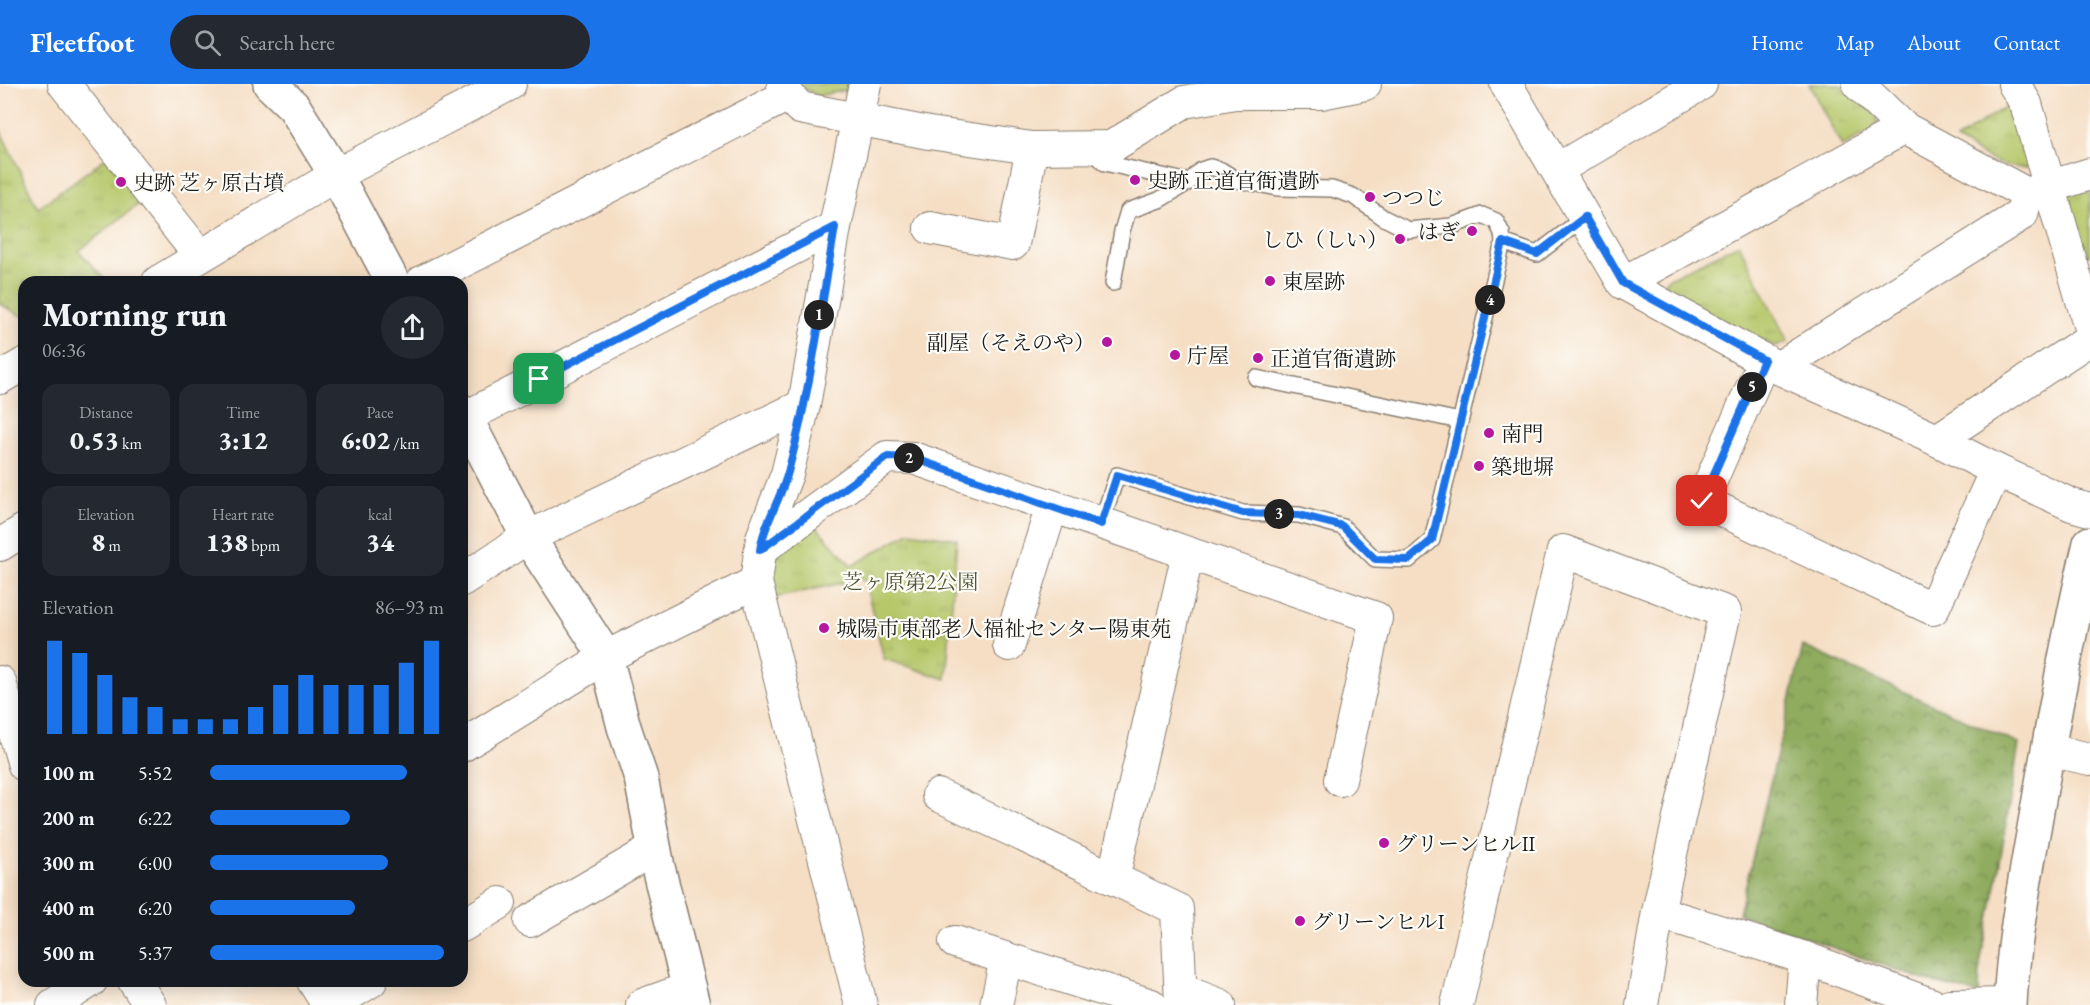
<!DOCTYPE html>
<meta charset="utf-8">
<style>
body{margin:0;font-family:"EB Garamond","Noto Serif JP",serif;background:#242831;color:#f1f3f6;height:100vh;display:flex;flex-direction:column;font-size:22px;white-space:nowrap}
*{box-sizing:border-box;margin:0}
p{font-size:20px;color:#9ea1a6}
.icon{flex:none;width:33px;height:33px;fill:none;stroke:currentColor;stroke-width:2;stroke-linecap:round;stroke-linejoin:round}
.map{position:relative;flex:1;overflow:hidden}
.panel{position:absolute;left:18px;top:192px;width:450px;height:711px;display:flex;flex-direction:column;background:#171b24;border-radius:18px;box-shadow:0 3px 15px #0003}
.panel>*{flex:none}
.pin{position:absolute;display:grid;place-items:center;width:51px;height:51px;color:#fff;margin:-26px;border-radius:12px;box-shadow:0 3px 9px #0006}
.km{position:absolute;width:30px;height:30px;margin:-15px;border-radius:50%;background:#222;color:#fff;font-size:16px;line-height:30px;text-align:center}
.round{display:grid;place-items:center;flex:none;width:63px;height:63px;border-radius:32px;background:#242831}
.head{display:flex;align-items:center;justify-content:space-between;height:102px;padding:0 24px}
h1{font-size:33px;font-weight:800;line-height:45px}
.stats{display:grid;grid-template-columns:repeat(3,1fr);gap:9px;height:102px;padding:6px 24px}
.stats div{display:grid;align-content:center;border-radius:15px;background:#242831;text-align:center}
.stats b{font-size:26px;font-weight:800}
.stats small{font-size:16px;font-weight:400}
.stats p{font-size:16px}
.chart{height:168px;padding:12px 24px}
.chart p{display:flex;justify-content:space-between}
.chart svg{width:100%;height:108px;margin-top:6px;stroke:#1a73e8;stroke-width:6}
ul{padding:0 24px;list-style:none;font-size:20px}
li{display:grid;grid-template-columns:96px 72px 1fr;align-items:center;height:45px}
li i{height:15px;border-radius:8px;background:#1a73e8}
header{display:flex;align-items:center;gap:36px;box-sizing:border-box;height:84px;padding:0 30px;background:#1a73e8;color:#fff}
header strong{font-size:28px}
nav{display:flex;gap:33px;margin-inline-start:auto;font-size:21px}
.search{width:420px;height:54px;background:#242831;display:flex;align-items:center;gap:15px;box-sizing:border-box;padding:0 21px;border-radius:33px;color:#9ea1a6;font-size:22px}
.map>svg:first-child{display:block}
</style>
<header>
<strong>Fleetfoot</strong>
<div class="search"><svg class="icon" aria-label="search" viewBox="0 0 24 24"><circle cx="10" cy="10" r="6"/><path d="M15 15l6 6"/></svg>Search here</div>
<nav><a>Home</a><a>Map</a><a>About</a><a>Contact</a></nav>
</header>
<div class="map">
<svg width="2090" height="921" viewBox="0 0 2090 921">
<defs>
<pattern id="grass-tufts" width="24" height="20" patternUnits="userSpaceOnUse" patternTransform="scale(1.5)"><rect width="24" height="20" fill="#b6c76a"/><path d="M3 7l-1-3M5 7V3M7 7l1-3M15 17l-1-3M17 17v-4M19 17l1-3" fill="none" stroke="#9caa5b"/></pattern>
<pattern id="forest-crowns" width="20" height="18" patternUnits="userSpaceOnUse" patternTransform="scale(1.5)"><rect width="20" height="18" fill="#90ac5e"/><path d="M2 6a3 3 0 1 1 6 0M12 15a3 3 0 1 1 6 0" fill="none" stroke="#758b4d"/></pattern>
</defs>
<rect width="100%" height="100%" fill="#fdfcf7"/>
<filter id="ink" filterUnits="userSpaceOnUse"><feTurbulence type="fractalNoise" baseFrequency=".0167" numOctaves="2"/><feDisplacementMap in="SourceGraphic" scale="12" xChannelSelector="R" yChannelSelector="G"/><feConvolveMatrix kernelMatrix="1 2 1 2 8 2 1 2 1" color-interpolation-filters="sRGB"/></filter>
<filter id="wash" filterUnits="userSpaceOnUse"><feTurbulence type="fractalNoise" baseFrequency=".008" numOctaves="4" result="noise"/><feDisplacementMap in="SourceGraphic" scale="24" xChannelSelector="R" yChannelSelector="G"/><feGaussianBlur stdDeviation="1.35" result="paint"/><feColorMatrix in="noise" values="0 0 0 0 0 0 0 0 0 0 0 0 0 0 0 0 0 1.4 0 .05"/><feComposite in="paint" operator="in"/></filter>
<g filter="url(#wash)">
<rect width="100%" height="100%" fill="#f5dec4"/>
<g fill="url(#grass-tufts)" stroke="#697243" stroke-width="1.5">
<polygon points="796,0 852,0 851,5 818,12"/>
<polygon points="1809,0 1839,0 1877,32 1878,43 1842,63"/>
<path d="M2008 21 2028 72V83C2002 87 1978 68 1956 56Z"/>
<polygon points="0,46 38,124 107,73 141,118 79,167 107,198 24,198 24,233 0,220"/>
<polygon points="2090,99 2090,171 2077,174 2062,108"/>
<polygon points="1739,160 1788,258 1776,263 1665,208 1662,203 1667,195"/>
<polygon points="812,438 852,482 909,448 957,455 946,595 884,575 864,494 770,515 768,472"/>
</g>
<polygon fill="url(#forest-crowns)" stroke="#56643d" stroke-width="1.5" points="1803,562 2019,660 1997,796 1980,880 1979,910 1927,897 1739,830"/>
</g>
<g filter="url(#ink)">
<g fill="none" stroke-linecap="round" stroke-linejoin="round">
<defs>
<g id="service">
<polyline points="1090,65 1105,79 1189,98 1201,86 1210,83 1221,86 1237,96 1278,104 1332,105 1353,112 1384,134 1408,146 1452,142 1482,131 1496,137 1502,149 1503,158"/>
<polyline points="1113,199 1122,147 1128,127 1159,116 1189,98"/>
<polyline points="1256,294 1460,337"/>
<polyline points="1101,440 1117,391 1243,429 1299,431 1343,443 1375,475 1409,476 1432,456 1503,158 1537,170 1585,133"/>
</g>
<g id="minor">
<polyline points="64,0 200,172"/>
<polyline points="783,0 788,11 800,24 929,49 1032,64 1111,63 1184,18 1235,9 1321,9 1365,0"/>
<polyline points="1506,0 1623,199 1778,284 1937,356 1996,386 2072,421 2090,426"/>
<polyline points="1858,0 1904,44 2027,110 2090,90"/>
<polyline points="2014,0 2026,20 2090,244"/>
<polyline points="1558,85 1701,0"/>
<polyline points="930,144 1013,160 1032,64"/>
<polyline points="158,198 336,91 510,0"/>
<polyline points="422,198 788,11"/>
<polyline points="1623,199 1904,44"/>
<polyline points="1764,276 1702,417 1933,525 1996,386"/>
<polyline points="1778,284 2022,130 2027,110"/>
<polyline points="0,294 24,280"/>
<polyline points="462,335 835,143"/>
<polyline points="1937,356 2090,255"/>
<polyline points="0,461 24,446"/>
<polyline points="760,466 887,373 913,374 1376,534 1340,696"/>
<polyline points="462,496 528,453 804,321"/>
<polyline points="1009,561 1052,422"/>
<polyline points="0,598 24,681"/>
<polyline points="462,662 606,573 756,498"/>
<polyline points="2048,666 2090,675"/>
<polyline points="938,711 1177,825 1181,921"/>
<polyline points="1113,795 1188,469"/>
<polyline points="530,837 654,765"/>
<polyline points="462,842 500,819"/>
<polyline points="955,858 1151,921"/>
<polyline points="134,897 150,921"/>
<polyline points="313,897 328,921"/>
<polyline points="1181,906 1220,921"/>
<polyline points="53,921 91,897"/>
<polyline points="332,921 371,897"/>
<polyline points="642,921 689,904"/>
<polyline points="861,921 756,498 762,454 787,390 804,321 835,143 865,0"/>
<polyline points="996,921 1006,875"/>
<polyline points="1457,921 1563,467 1725,528 1658,828"/>
<polyline points="1642,921 1658,828 1805,874 1933,921"/>
<polyline points="1801,921 1805,874"/>
<polyline points="1949,921 2010,920"/>
</g>
<g id="tertiary">
<polyline points="270,0 294,23 336,91 393,198"/>
<polyline points="462,327 528,453 606,573 624,643 641,694 658,783 693,921"/>
<path d="M2010 921C2013 856 2026 791 2037 727 2053 637 2069 547 2090 459"/>
</g>
</defs>
<use href="#service" stroke="#887d70" stroke-width="18"/>
<use href="#minor" stroke="#887d70" stroke-width="34"/>
<use href="#tertiary" stroke="#887d70" stroke-width="36"/>
<use href="#service" stroke="#fff" stroke-width="15"/>
<use href="#minor" stroke="#fff" stroke-width="32"/>
<use href="#tertiary" stroke="#fff" stroke-width="33"/>
</g>
</g>
<g fill="none" stroke-linecap="round" stroke-linejoin="round" filter="url(#ink)">
<defs>
<path id="route" d="M539 295 835 143C821 225 810 308 788 388 781 415 764 439 760 466L887 373 913 374 1101 440 1117 391 1243 429 1299 431 1342 442 1375 475 1409 476 1432 456 1503 158 1537 170 1585 133 1623 199 1764 276 1702 417"/>
</defs>
<use href="#route" stroke="#fff" stroke-width="12"/>
<use href="#route" stroke="#1a73e8" stroke-width="8"/>
</g>
<g fill="#b5179e" stroke="#fdfcf7" stroke-width="2">
<circle cx="1135" cy="96" r="6"/>
<circle cx="121" cy="98" r="6"/>
<circle cx="1370" cy="113" r="6"/>
<circle cx="1472" cy="147" r="6"/>
<circle cx="1400" cy="155" r="6"/>
<circle cx="1270" cy="197" r="6"/>
<circle cx="1107" cy="258" r="6"/>
<circle cx="1175" cy="271" r="6"/>
<circle cx="1258" cy="274" r="6"/>
<circle cx="1489" cy="349" r="6"/>
<circle cx="1479" cy="382" r="6"/>
<circle cx="824" cy="544" r="6"/>
<circle cx="1384" cy="759" r="6"/>
<circle cx="1300" cy="837" r="6"/>
</g>
<g text-anchor="middle" dominant-baseline="central" stroke-width="4.5" stroke-linejoin="round" paint-order="stroke">
<g font-size="21" fill="#1c1c1c" stroke="#fdfcf7" text-anchor="start">
<text x="1147" y="96">史跡 正道官衙遺跡</text>
<text x="133" y="98">史跡 芝ヶ原古墳</text>
<text x="1382" y="113">つつじ</text>
<text x="1460" y="147" text-anchor="end">はぎ</text>
<text x="1388" y="155" text-anchor="end">しひ（しい）</text>
<text x="1282" y="197">東屋跡</text>
<text x="1095" y="258" text-anchor="end">副屋（そえのや）</text>
<text x="1187" y="271">庁屋</text>
<text x="1270" y="274">正道官衙遺跡</text>
<text x="1501" y="349">南門</text>
<text x="1491" y="382">築地塀</text>
<text x="836" y="544">城陽市東部老人福祉センター陽東苑</text>
<text x="1396" y="759">グリーンヒルⅡ</text>
<text x="1312" y="837">グリーンヒルⅠ</text>
</g>
<g font-size="21" fill="#525837" stroke="#fdfcf7">
<text x="910" y="497">芝ヶ原第2公園</text>
</g>
</g>
</svg>
<div class="pin" style="left:539px;top:295px;background:#1e9e55"><svg class="icon" aria-label="arrive" viewBox="0 0 24 24"><path d="M6 21V4h12l-3 4 3 4H6"/></svg></div>
<div class="pin" style="left:1702px;top:417px;background:#d93025"><svg class="icon" aria-label="check" viewBox="0 0 24 24"><path d="M5 12l5 5 9-10"/></svg></div>
<b class="km" style="left:819px;top:231px">1</b>
<b class="km" style="left:909px;top:374px">2</b>
<b class="km" style="left:1279px;top:430px">3</b>
<b class="km" style="left:1490px;top:216px">4</b>
<b class="km" style="left:1752px;top:303px">5</b>
<section class="panel">
<div class="head"><div><h1>Morning run</h1><p>06:36</p></div><a class="round"><svg class="icon" aria-label="share" viewBox="0 0 24 24"><path d="M12 15V3M7 8l5-5 5 5M5 13v7h14v-7"/></svg></a></div>
<div class="stats">
<div><p>Distance</p><b>0.53<small> km</small></b></div>
<div><p>Time</p><b>3:12</b></div>
<div><p>Pace</p><b>6:02<small> /km</small></b></div>
</div>
<div class="stats">
<div><p>Elevation</p><b>8<small> m</small></b></div>
<div><p>Heart rate</p><b>138<small> bpm</small></b></div>
<div><p>kcal</p><b>34</b></div>
</div>
<div class="chart"><p><span>Elevation</span>86–93 m</p>
<svg viewBox="0 0 160 44" preserveAspectRatio="none"><path d="M5 44V6M15 44V11M25 44V20M35 44V29M45 44V33M55 44V38M65 44V38M75 44V38M85 44V33M95 44V24M105 44V20M115 44V24M125 44V24M135 44V24M145 44V15M155 44V6"/></svg>
</div>
<ul>
<li><b>100 m</b>5:52<i style="width:84%"></i></li>
<li><b>200 m</b>6:22<i style="width:60%"></i></li>
<li><b>300 m</b>6:00<i style="width:76%"></i></li>
<li><b>400 m</b>6:20<i style="width:62%"></i></li>
<li><b>500 m</b>5:37<i style="width:100%"></i></li>
</ul>
</section>
</div>
